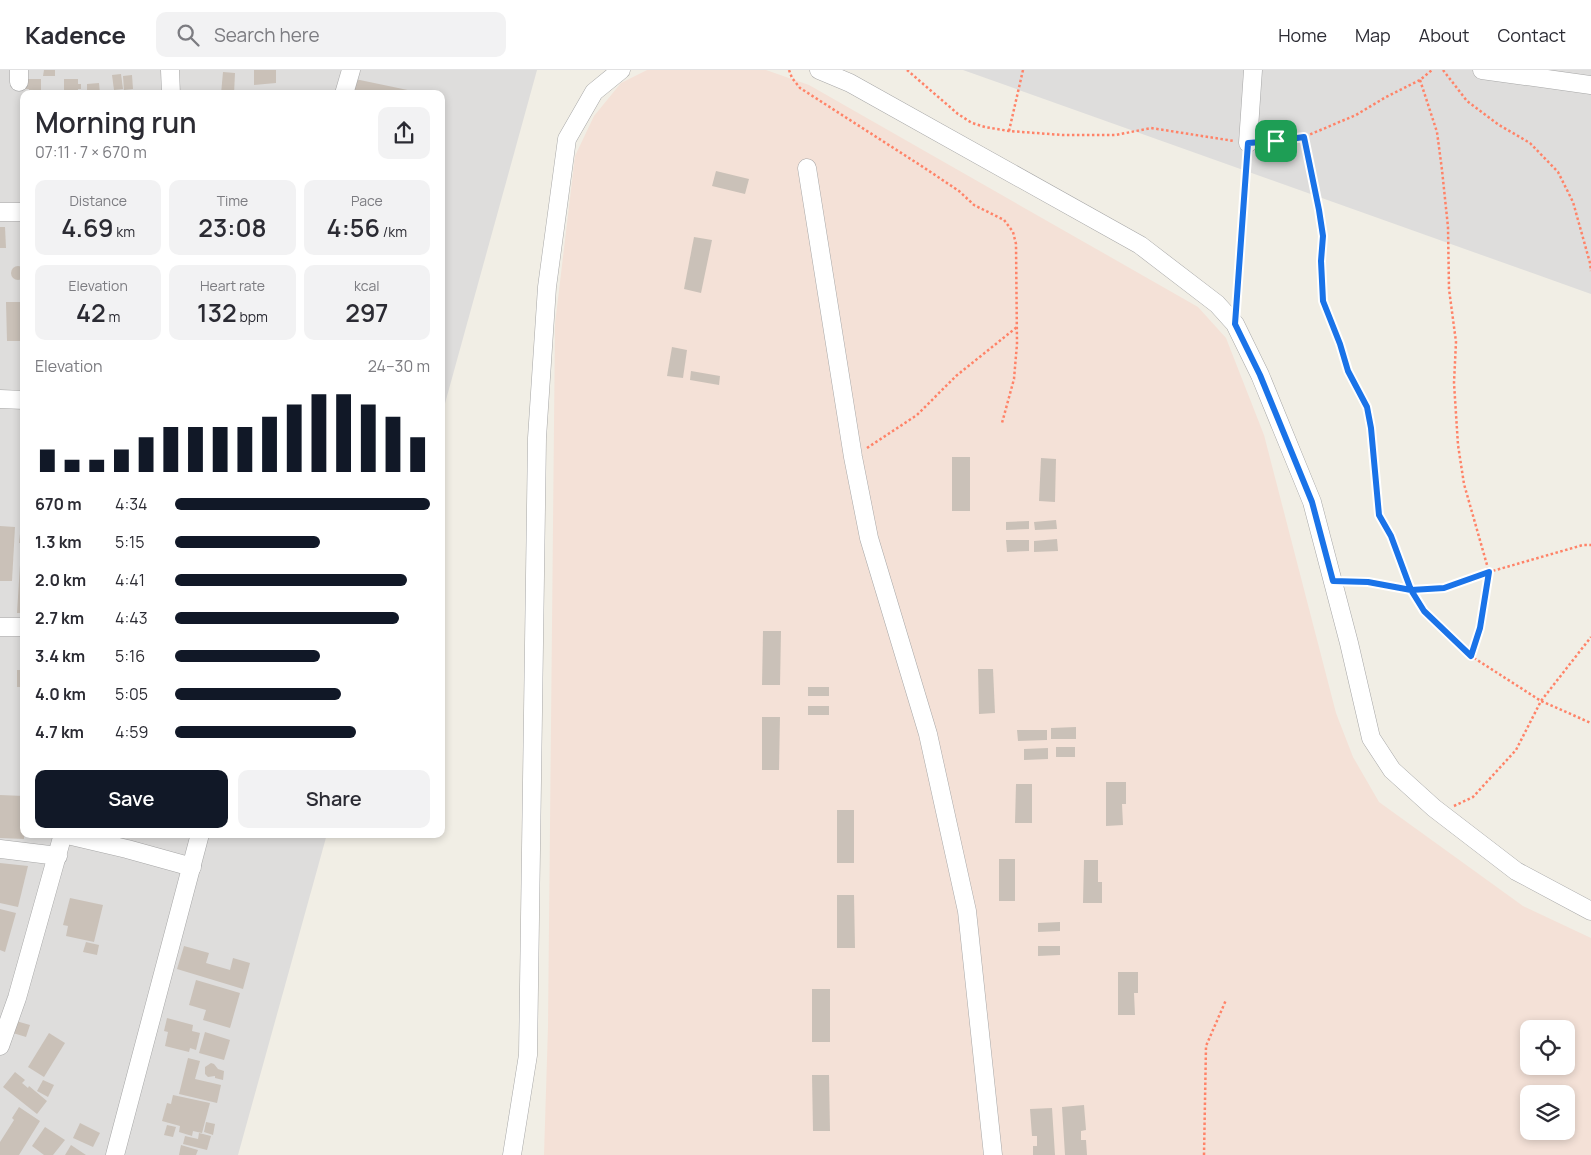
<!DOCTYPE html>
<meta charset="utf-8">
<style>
body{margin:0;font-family:Manrope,sans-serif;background:#f2f2f3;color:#2b2b33;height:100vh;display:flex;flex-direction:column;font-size:19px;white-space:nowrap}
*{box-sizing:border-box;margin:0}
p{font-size:16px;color:#7c7c81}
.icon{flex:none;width:28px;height:28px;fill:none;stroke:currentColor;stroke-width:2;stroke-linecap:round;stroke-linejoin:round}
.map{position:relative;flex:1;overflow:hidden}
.sheet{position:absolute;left:20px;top:20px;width:425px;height:748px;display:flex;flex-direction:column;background:#fff;border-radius:10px;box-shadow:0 2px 8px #0003}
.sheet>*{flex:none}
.tools{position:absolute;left:1520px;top:950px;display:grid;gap:10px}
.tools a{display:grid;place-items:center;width:55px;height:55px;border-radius:10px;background:#fff;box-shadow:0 2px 8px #0003;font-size:25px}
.pin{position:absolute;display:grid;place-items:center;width:42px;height:42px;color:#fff;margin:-21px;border-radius:10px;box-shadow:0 2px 8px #0006}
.round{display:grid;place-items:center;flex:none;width:52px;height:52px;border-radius:10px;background:#f2f2f3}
.overview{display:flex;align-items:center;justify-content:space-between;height:85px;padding:0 15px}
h1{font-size:28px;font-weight:600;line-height:38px}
.metrics{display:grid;grid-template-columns:repeat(3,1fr);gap:8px;height:85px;padding:5px 15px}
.metrics div{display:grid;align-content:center;border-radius:10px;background:#f2f2f3;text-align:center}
.metrics b{font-size:25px;font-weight:600}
.metrics small{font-size:14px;font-weight:400}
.metrics p{font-size:14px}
.chart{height:140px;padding:10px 15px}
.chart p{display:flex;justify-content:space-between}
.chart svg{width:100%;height:90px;margin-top:5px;stroke:#111827;stroke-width:6}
.cta{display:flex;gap:10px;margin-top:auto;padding:10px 15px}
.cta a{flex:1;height:58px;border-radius:10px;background:#111827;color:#fff;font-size:20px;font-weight:600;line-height:58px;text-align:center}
.cta a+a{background:#f2f2f3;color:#2b2b33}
ul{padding:0 15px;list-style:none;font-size:16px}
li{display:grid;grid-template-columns:80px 60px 1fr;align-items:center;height:38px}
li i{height:12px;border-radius:6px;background:#111827}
header{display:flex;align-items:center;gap:30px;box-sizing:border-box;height:70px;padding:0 25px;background:#fff;border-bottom:1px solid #e1e1e2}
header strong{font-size:24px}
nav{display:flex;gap:28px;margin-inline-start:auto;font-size:18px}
.search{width:350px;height:45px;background:#f2f2f3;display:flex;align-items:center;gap:12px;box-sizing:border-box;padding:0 18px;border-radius:10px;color:#7c7c81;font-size:19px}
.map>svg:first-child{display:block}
</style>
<header>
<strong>Kadence</strong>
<div class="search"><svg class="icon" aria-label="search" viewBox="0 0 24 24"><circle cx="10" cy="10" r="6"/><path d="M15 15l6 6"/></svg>Search here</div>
<nav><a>Home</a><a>Map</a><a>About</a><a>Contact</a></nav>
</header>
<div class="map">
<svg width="1591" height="1085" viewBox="0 0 1591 1085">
<rect width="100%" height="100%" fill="#f1eee5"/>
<g fill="#dedddc">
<polygon points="0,0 537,0 441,348 441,24 24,24 24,764 327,764 238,1085 0,1085"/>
<polygon points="963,0 1591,0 1591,224"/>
</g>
<path fill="#f4e1d7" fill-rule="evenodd" d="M647 0H766L809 15 1198 237 1226 268 1264 365 1336 643 1353 687 1379 732 1523 836 1591 868V1085H544L548 957 555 254 575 86 594 46 621 13ZM1529 959H1566V996H1529ZM1529 1024H1566V1061H1529Z"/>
<g fill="#cac1b8">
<polygon points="44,0 55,0 55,6 43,6"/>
<polygon points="254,0 276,0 276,13 254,15"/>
<polygon points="223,2 235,3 234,24 221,24"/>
<polygon points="121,4 123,19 114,20 112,5"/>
<polygon points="132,5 133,19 124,20 123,6"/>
<polygon points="25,9 41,9 41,24 29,24 29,19 25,19"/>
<polygon points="64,9 78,9 78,14 81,14 81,19 78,19 78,24 64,24"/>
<polygon points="355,9 422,23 422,24 352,24"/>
<polygon points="99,13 100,24 87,24 87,14"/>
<polygon points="716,101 749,109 745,124 712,116"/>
<polygon points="0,157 5,157 6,178 0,178"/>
<polygon points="694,167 712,170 701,223 684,219"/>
<circle cx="18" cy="203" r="7"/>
<polygon points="6,232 24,232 24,271 7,271"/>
<polygon points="672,277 687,280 683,308 667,306"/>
<polygon points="691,301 720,306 719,315 690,310"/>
<rect x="952" y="387" width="18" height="54"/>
<polygon points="1041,388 1056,389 1055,432 1039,431"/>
<polygon points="1056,450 1057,459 1035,460 1034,452"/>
<polygon points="1029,451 1029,459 1006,460 1006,452"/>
<polygon points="21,455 24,456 24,473 19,473"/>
<polygon points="0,456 15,457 12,511 0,511"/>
<polygon points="1057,469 1058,481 1034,482 1034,471"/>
<polygon points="1006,470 1029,470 1029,481 1007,482"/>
<polygon points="20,495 24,495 24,543 17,543"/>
<polygon points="763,561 781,561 780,615 762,615"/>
<polygon points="21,587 24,587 24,640 22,640 22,617 17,617 17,600 21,600"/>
<polygon points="978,599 993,599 995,643 979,644"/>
<rect x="808" y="617" width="21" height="9"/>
<rect x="808" y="636" width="21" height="9"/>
<polygon points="762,647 780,647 779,700 762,700"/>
<polygon points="1076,657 1076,669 1051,669 1051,658"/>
<polygon points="1017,660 1047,660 1047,670 1018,671"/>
<rect x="1056" y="677" width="19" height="10"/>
<polygon points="1048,678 1048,689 1024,690 1024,679"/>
<polygon points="1106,712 1126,712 1126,734 1122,734 1123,755 1106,756"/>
<polygon points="1016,714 1032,714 1032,753 1015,753"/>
<polygon points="0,725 24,726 24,769 0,768"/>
<rect x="837" y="740" width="17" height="53"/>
<rect x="999" y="789" width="16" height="42"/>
<polygon points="1084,790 1098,790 1098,812 1102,812 1102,833 1083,833"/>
<polygon points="0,793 28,796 18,837 0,833"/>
<polygon points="837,825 854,825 855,878 837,878"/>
<polygon points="70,828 103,835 94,872 66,866 68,856 63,855"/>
<polygon points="0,839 16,843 5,882 0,880"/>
<polygon points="1060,852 1060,861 1038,862 1038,853"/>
<polygon points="86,872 99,875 97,885 83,882"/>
<polygon points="184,876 209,883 206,893 230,900 233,888 250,893 243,919 177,899"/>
<polygon points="1038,876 1060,876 1060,885 1038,886"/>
<polygon points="1118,902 1138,902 1138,923 1134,923 1135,945 1118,945"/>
<polygon points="196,910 240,923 230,958 203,950 206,940 189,935"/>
<rect x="812" y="919" width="18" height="53"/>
<polygon points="167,948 193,955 192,961 200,963 196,980 190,978 189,982 165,976 168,962 164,961"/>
<polygon points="16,951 30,955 26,967 13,963"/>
<polygon points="205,962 230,970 224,990 199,983"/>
<polygon points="49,963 65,973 44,1007 28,997"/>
<polygon points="188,988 200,991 195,1009 221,1015 217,1033 179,1024"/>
<polygon points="211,993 214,994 218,999 224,1001 223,1010 215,1008 215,1006 208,1007 205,1004 205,997"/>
<polygon points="15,1002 25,1010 22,1013 28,1018 29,1016 47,1031 37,1044 3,1017"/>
<polygon points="812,1005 829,1005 830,1061 813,1061"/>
<polygon points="43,1010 54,1015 48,1027 37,1021"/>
<polygon points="173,1025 210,1033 202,1063 193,1061 192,1066 179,1062 180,1056 162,1051 167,1033 171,1034"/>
<polygon points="1084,1035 1086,1060 1081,1061 1081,1070 1086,1070 1087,1085 1065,1085 1062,1037"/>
<polygon points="19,1037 40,1051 19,1085 0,1085 0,1072 14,1050 12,1048"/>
<polygon points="1052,1038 1055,1085 1033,1085 1033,1076 1037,1076 1037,1066 1032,1066 1030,1039"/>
<polygon points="206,1052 215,1054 213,1065 204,1062"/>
<polygon points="80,1053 100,1063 93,1077 73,1068"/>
<polygon points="167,1055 176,1057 173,1067 164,1065"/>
<polygon points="45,1057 65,1070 53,1085 44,1085 32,1076"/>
<polygon points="199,1063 211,1066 207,1080 183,1074 185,1066 198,1069"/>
<polygon points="71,1075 86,1085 65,1085"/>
<polygon points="181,1075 198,1080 196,1085 179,1085"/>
</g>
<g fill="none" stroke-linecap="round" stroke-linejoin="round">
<defs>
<g id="minor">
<polyline points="19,0 19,12"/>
<polyline points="170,0 171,24"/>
<polyline points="819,0 850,13 1140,175 1217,234 1235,254 1260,305 1312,432 1349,573 1371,668 1392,700 1434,738 1516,801 1591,841"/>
<polyline points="1482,0 1591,15"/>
<polyline points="344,24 351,0"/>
<polyline points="1248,73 1253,0"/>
<polyline points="807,98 853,387 869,468 928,664 967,841 993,1085"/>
<polyline points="0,142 24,142"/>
<polyline points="0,329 24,330"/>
<polyline points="0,557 24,557"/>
<polyline points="63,764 127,779 192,797"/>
<polyline points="0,779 58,786"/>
<polyline points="0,976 17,928 63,764"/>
<polyline points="115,1085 200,764"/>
<polyline points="512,1085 528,985 537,368 547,217 567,69 594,22 621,0"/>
</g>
</defs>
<use href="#minor" stroke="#a7a7a7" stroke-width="19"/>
<g stroke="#ff8368" stroke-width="2.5" stroke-dasharray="2.5 2.5" stroke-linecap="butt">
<polyline points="789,0 792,8 800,18 920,95 959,121 974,135 1004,150 1013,162 1016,174 1017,274 1014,309 1002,353"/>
<polyline points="907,0 958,44 972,53 985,57 1009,61 1062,65 1116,65 1151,58 1234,71"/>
<polyline points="1443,0 1467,31 1499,55 1530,73 1558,102 1573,132 1590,193 1591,201"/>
<polyline points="1420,10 1437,62 1442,100 1448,157 1449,219 1456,272 1454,313 1458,375 1464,414 1489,502 1480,557 1471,586"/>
<polyline points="1009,61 1023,0"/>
<polyline points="1304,67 1323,166 1321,191 1323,231 1340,274 1348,301 1367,337 1371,357 1379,445 1391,466 1411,521 1424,541 1471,586 1541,631 1591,653"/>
<polyline points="1261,72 1304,67 1356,45 1386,27 1420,10 1432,0"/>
<polyline points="1236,234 1247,87"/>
<polyline points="867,378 917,345 956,306 1017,257"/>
<polyline points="1347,511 1368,512 1411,521 1444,518 1489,502 1583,475 1591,475"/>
<polyline points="1454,736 1473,727 1516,680 1541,631 1591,567"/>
<polyline points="1204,1085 1206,976 1226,930"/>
</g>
<use href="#minor" stroke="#fff" stroke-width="18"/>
</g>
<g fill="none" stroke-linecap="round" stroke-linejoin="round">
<defs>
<polyline id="route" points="1276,71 1248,73 1235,254 1260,305 1312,432 1333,511 1368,512 1411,520 1424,541 1471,586 1480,558 1489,502 1444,518 1411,520 1391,466 1379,445 1371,358 1367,337 1348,301 1340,274 1323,231 1321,191 1323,166 1319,140 1304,67 1276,71"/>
</defs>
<use href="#route" stroke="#fff" stroke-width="10"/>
<use href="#route" stroke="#1a73e8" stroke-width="6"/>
</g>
</svg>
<div class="tools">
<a><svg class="icon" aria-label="locate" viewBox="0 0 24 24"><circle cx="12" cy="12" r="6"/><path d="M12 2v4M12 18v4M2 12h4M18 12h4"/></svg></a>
<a><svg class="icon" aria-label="layers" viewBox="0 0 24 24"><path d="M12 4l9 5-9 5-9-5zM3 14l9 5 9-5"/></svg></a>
</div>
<div class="pin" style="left:1276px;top:71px;background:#1e9e55"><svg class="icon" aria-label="arrive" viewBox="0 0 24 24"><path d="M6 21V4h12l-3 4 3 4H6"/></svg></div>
<section class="sheet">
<div class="overview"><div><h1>Morning run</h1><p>07:11 · 7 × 670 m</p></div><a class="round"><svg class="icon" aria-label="share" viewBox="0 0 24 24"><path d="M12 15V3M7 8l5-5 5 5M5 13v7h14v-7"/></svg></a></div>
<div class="metrics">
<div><p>Distance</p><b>4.69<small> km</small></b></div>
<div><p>Time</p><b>23:08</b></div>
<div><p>Pace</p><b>4:56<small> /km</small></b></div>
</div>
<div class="metrics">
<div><p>Elevation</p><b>42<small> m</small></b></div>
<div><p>Heart rate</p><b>132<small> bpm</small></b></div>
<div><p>kcal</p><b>297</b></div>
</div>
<div class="chart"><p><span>Elevation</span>24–30 m</p>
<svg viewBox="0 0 160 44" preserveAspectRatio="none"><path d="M5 44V33M15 44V38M25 44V38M35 44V33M45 44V27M55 44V22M65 44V22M75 44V22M85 44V22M95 44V17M105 44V11M115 44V6M125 44V6M135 44V11M145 44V17M155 44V27"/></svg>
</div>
<ul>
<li><b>670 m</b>4:34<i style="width:100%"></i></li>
<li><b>1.3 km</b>5:15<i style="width:57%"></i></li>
<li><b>2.0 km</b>4:41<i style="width:91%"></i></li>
<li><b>2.7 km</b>4:43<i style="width:88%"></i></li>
<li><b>3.4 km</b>5:16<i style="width:57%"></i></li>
<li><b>4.0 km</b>5:05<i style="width:65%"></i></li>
<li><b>4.7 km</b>4:59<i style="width:71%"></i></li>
</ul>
<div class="cta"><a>Save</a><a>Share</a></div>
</section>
</div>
